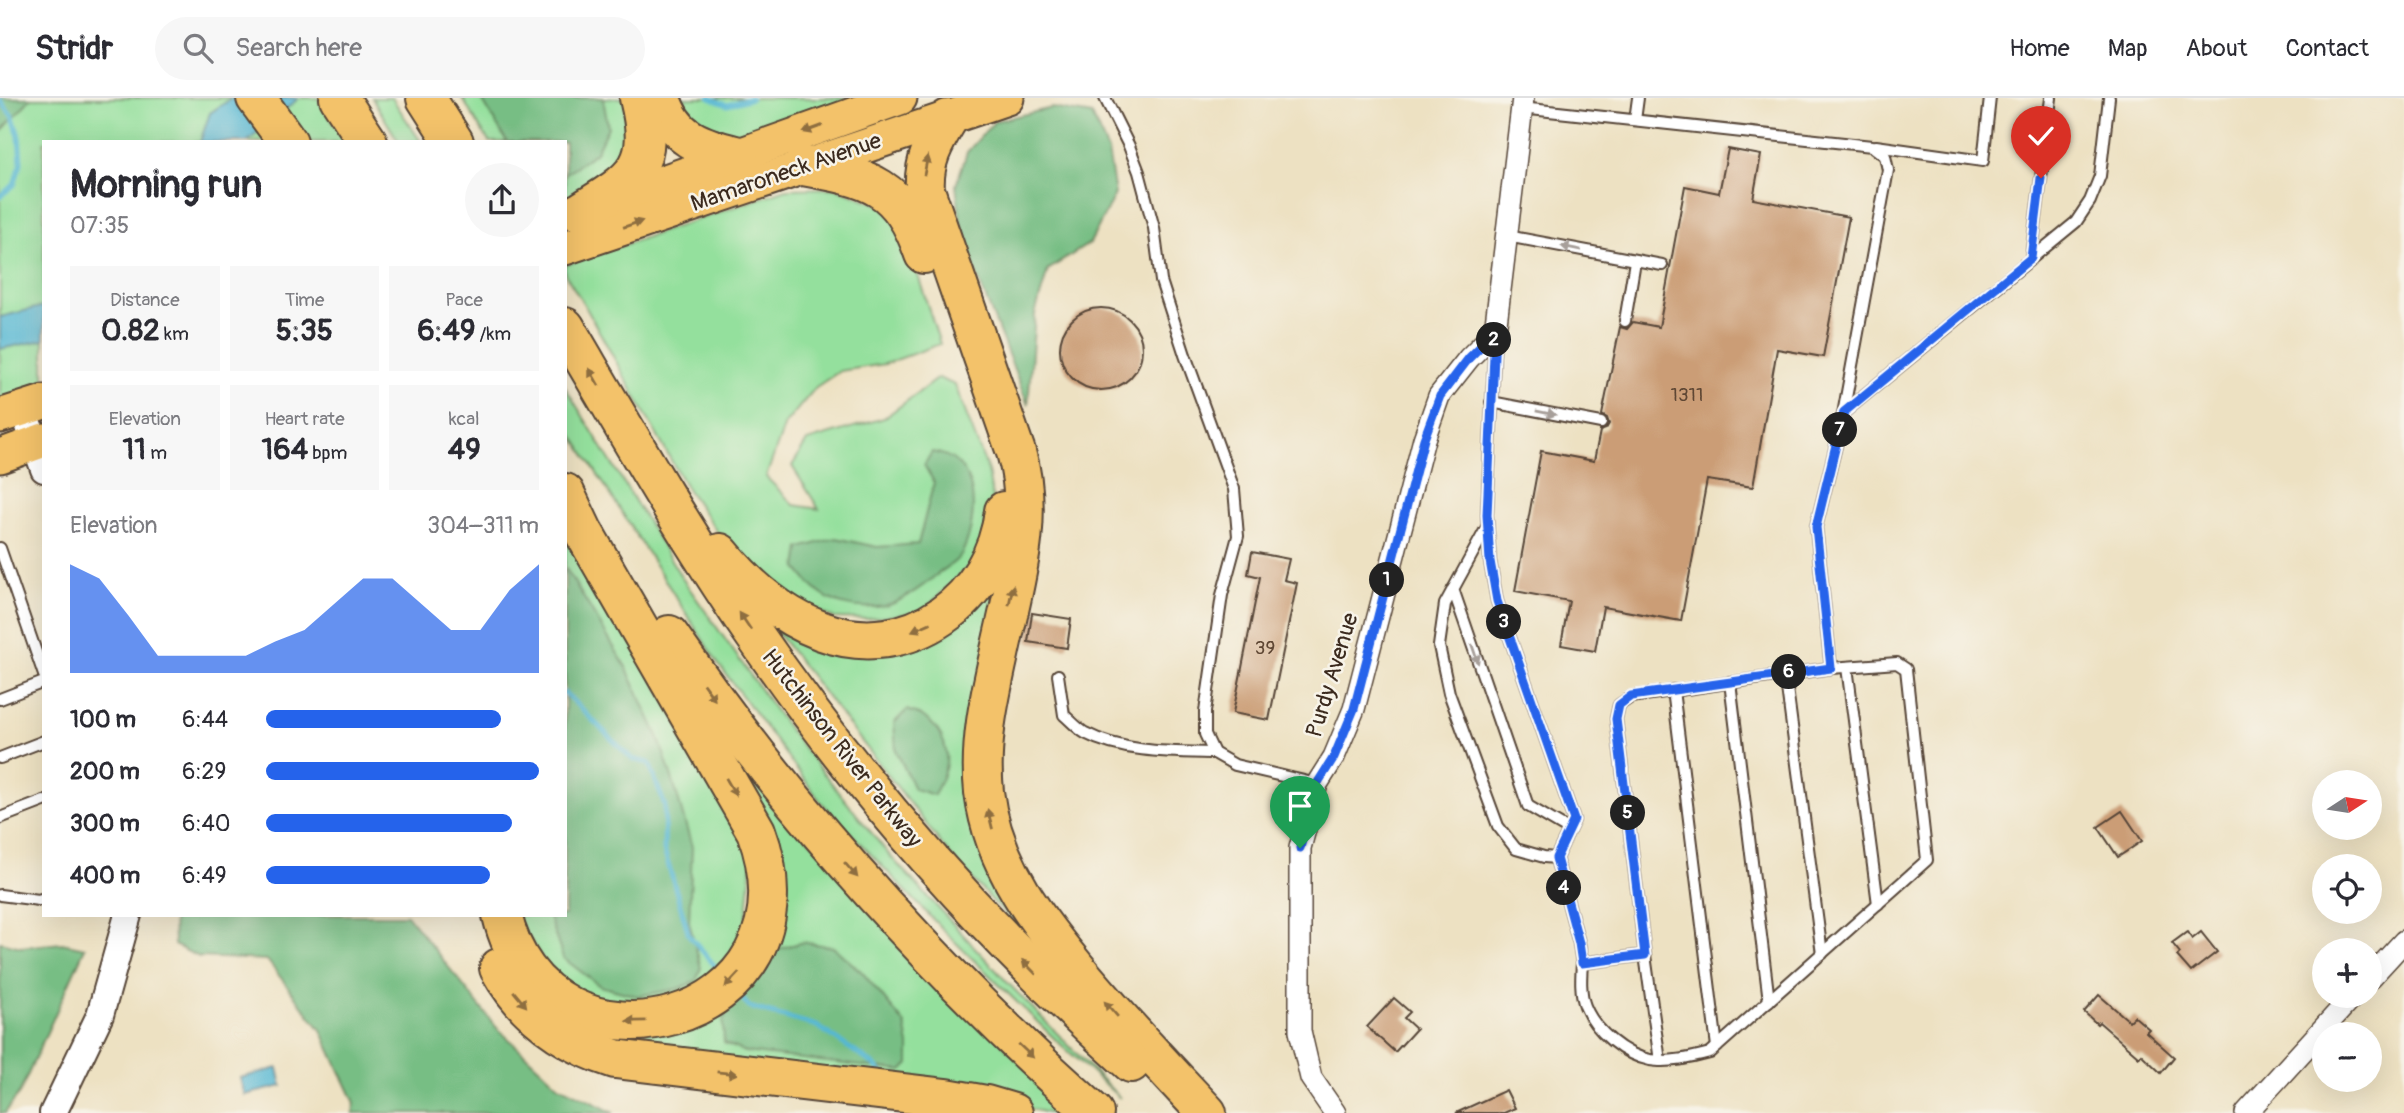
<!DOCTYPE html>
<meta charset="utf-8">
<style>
body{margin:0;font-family:Pangolin,sans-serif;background:#f7f7f7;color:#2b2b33;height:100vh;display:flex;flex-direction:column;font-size:26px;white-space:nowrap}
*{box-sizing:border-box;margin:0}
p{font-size:23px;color:#7c7c81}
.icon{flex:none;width:38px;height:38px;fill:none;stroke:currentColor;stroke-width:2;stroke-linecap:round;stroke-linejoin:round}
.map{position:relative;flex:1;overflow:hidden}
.details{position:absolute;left:42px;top:42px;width:525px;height:777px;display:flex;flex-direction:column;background:#fff;border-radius:0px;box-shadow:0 7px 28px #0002}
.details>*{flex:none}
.needle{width:46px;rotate:78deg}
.controls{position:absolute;left:2312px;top:672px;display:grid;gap:14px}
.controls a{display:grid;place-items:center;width:70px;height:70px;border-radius:50%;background:#fff;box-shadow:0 7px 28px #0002;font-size:35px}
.pin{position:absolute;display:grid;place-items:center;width:60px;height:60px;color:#fff;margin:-72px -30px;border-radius:50% 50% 50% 0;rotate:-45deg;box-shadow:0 0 7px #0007}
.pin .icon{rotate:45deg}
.km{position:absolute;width:35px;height:35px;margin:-18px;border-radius:50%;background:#222;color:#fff;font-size:19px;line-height:35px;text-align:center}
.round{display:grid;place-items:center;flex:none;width:74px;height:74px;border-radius:37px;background:#f7f7f7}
.overview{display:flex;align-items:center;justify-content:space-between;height:119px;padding:0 28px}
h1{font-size:38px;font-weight:700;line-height:52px}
.stats{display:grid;grid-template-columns:repeat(3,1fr);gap:10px;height:119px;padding:7px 28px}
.stats div{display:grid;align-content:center;border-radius:0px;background:#f7f7f7;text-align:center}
.stats b{font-size:30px;font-weight:700}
.stats small{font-size:19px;font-weight:400}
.stats p{font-size:19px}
.chart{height:196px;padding:14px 28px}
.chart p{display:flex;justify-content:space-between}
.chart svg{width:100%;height:126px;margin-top:7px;fill:#2563eb;opacity:.7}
ul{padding:0 28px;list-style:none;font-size:23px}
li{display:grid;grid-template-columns:112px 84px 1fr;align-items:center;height:52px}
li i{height:18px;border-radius:9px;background:#2563eb}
header{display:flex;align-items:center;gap:42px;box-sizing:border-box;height:98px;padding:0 35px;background:#fff;border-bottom:2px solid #e1e1e2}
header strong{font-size:33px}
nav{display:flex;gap:38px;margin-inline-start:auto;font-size:24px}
.search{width:490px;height:63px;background:#f7f7f7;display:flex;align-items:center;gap:18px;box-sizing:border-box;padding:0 24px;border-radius:38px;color:#7c7c81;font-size:26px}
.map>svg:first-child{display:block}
</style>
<header>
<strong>Stridr</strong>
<div class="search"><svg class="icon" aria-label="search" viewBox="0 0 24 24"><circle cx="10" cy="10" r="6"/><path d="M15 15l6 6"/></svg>Search here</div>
<nav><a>Home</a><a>Map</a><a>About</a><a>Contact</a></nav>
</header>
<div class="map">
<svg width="2404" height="1015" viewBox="0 0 2404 1015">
<rect width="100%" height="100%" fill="#f7f3e8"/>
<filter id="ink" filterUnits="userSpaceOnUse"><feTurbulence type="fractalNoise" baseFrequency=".0143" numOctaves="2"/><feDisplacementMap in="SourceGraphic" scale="14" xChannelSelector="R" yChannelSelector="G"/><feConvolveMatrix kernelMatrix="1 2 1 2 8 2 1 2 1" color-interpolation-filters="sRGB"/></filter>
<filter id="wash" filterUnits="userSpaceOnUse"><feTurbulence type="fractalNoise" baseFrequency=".00686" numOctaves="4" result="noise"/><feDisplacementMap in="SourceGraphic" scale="28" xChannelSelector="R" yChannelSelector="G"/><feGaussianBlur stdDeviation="1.57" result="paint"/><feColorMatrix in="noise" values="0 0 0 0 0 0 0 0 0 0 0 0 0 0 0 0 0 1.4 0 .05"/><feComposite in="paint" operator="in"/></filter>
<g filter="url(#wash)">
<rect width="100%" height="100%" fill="#ede1c2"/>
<g fill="#94e09d" stroke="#68855e" stroke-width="2">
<polygon points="0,0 232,0 229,2 256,35 267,25 273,44 44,44 44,290 0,305"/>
<polygon points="299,0 318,0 345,44 297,44 275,18"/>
<polygon points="372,0 392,0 421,44 399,44"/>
<polygon points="462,0 625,0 626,60 565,105 565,44 489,44"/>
<polygon points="672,0 859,0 693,59"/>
<polygon points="836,90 883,108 906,140 940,246 885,266 840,273 816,289 785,326 766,379 794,407 819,411 792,368 807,343 884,320 938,280 955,287 988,373 994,410 984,454 922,514 867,521 834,520 789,502 729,451 686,389 585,208 565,176 565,167 787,91"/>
<polygon points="565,289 682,480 789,632 890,758 1007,884 1120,1000 1056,942 945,834 821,704 717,564 565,325"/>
<polygon points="565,429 753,753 744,845 693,899 607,908 560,888 514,817 565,817"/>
<polygon points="1000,471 976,618 1039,838 1026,838 954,762 765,519 855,551"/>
<polygon points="737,664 772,703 1068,1015 1047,1015 972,996 598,945 644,932 766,855"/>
</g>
<g fill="#77be84" stroke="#597451" stroke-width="2">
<polygon points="0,0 31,0 0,35"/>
<polygon points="481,0 603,0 608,29 596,54 565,76 565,44 507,44"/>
<polygon points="1052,10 1092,17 1108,53 1115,96 1090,145 1048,172 1035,216 1028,307 976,175 961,127 956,87 967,54 995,23"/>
<path d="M932 354C980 360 979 418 963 453 959 463 944 471 935 478 925 487 898 506 885 508 861 512 833 508 815 491 808 485 803 477 797 470L800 450 836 440 877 449 918 446 934 384 924 367Z"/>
<polygon points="565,469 626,569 658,638 673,683 692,749 689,824 701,870 696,883 677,891 637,898 600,888 563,860 548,817 565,817"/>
<path d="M907 612C932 618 949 640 946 666 945 676 938 688 934 697L914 691 896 652 894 625Z"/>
<polygon points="173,817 407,817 497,930 559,988 614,1015 353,1015 355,1005 321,932 267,862 199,859 174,847"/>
<polygon points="0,844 21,849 62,845 85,850 20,994 5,1015 0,1015"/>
<polygon points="803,844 833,849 862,874 905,926 909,947 909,966 902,973 745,954 724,945 723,925 728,901 762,860 775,852"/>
</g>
<g fill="#54b7d3" stroke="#487078" stroke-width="2">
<polygon points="232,0 299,0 247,44 200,44 210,15"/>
<polygon points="44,208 44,242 0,251 0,219"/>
<polygon points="278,970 282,988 245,997 240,980"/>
</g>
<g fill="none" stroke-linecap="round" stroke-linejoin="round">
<g stroke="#54b7d3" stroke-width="5">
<polyline points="710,0 727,7 751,0"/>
<polyline points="0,2 13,19 19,38 21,65 14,87 0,98"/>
<polyline points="565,595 632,661 649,665 665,708 664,752 689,837 719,873"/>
<polyline points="737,894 749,909 817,928 873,966 883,977"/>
</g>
</g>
<g id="blocks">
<g fill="#cb9d76">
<polygon points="1728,51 1761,57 1753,101 1849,119 1823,259 1777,251 1753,389 1707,382 1681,523 1603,509 1595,553 1561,547 1569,503 1515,493 1541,353 1594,363 1600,333 1606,331 1609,326 1607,320 1602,317 1620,229 1627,231 1633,224 1659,229 1685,88 1719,95"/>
<circle cx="1101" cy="251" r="41"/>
<polygon points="1252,454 1289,461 1284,482 1297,485 1269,622 1233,615 1260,479 1248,476"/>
<polygon points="1032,515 1071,521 1067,550 1028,544"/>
<polygon points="2122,713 2142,743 2118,759 2098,729"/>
<polygon points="2187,834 2192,841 2201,834 2217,854 2191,874 2177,858 2180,855 2172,845"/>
<polygon points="2099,897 2129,923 2134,918 2149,931 2146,934 2174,959 2161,975 2141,956 2139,959 2099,924 2097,926 2084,914"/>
<polygon points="1394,900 1410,914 1404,920 1416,931 1395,954 1367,929"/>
<polygon points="1506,992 1515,1010 1504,1015 1456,1015"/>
</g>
</g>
</g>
<g filter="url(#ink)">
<use href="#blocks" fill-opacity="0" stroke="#564537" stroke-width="2"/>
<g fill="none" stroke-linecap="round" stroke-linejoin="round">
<defs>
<g id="service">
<polyline points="1105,0 1129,48 1139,74 1154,130 1161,183 1185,257 1234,391 1238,438 1222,497 1205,614 1205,636 1214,655 1235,667 1317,686"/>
<polyline points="1635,22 1638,0"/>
<polyline points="1876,48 1983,63 1990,0"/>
<polyline points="1507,138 1662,167"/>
<polyline points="2031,160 2051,0"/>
<polyline points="1625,223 1635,163"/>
<polyline points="1495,236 1487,417 1490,463 1497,503 1574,722 1556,760 1579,845 1582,865 1645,857 1616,621 1619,607 1631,599 1831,570 1816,429 1841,327 1888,72 1885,58 1872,48 1521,10"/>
<polyline points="1491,304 1601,325"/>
<polyline points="1844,314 2076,124 2090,103 2100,78 2109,0"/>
<polyline points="1487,429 1445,506 1439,548 1449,595 1498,728 1516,751 1544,759 1556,760"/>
<polyline points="0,450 44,577"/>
<polyline points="1453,491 1528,708 1569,732"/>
<polyline points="1847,569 1878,806"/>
<polyline points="1785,575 1822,856"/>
<path d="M1058 577 1064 617C1071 623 1078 631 1085 635 1123 655 1173 654 1214 655"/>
<polyline points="1730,584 1769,903"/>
<polyline points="1673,592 1717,949"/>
<polyline points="0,601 44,584"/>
<polyline points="0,660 44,643"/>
<polyline points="0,720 44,703"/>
<polyline points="0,797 39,802 44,800"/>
<polyline points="1645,857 1660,963"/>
<path d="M1582 865C1581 879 1580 895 1585 908 1595 933 1624 957 1650 962 1670 965 1691 960 1710 955L1927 762 1906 571 1897 565 1831 570"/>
</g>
<g id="minor">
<polyline points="2370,880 2404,843"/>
<polyline points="1335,1015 1311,980 1300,933 1300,750 1317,686 1334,659 1354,611 1424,341 1439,298 1469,260 1495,234 1523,0"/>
<polyline points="2246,1015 2353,898"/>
</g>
<g id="tertiary">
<polyline points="23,311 44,371"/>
<polyline points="53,1015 100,917 128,817"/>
</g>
<g id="primary">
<polyline points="601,106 900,0"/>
<polyline points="565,150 1007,0"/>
<polyline points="0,318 44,304"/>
<polyline points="0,358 44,342"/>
</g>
<g id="motorway">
<polyline points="256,0 288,44"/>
<polyline points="339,0 368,44"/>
<polyline points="426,0 454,44"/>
<path d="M661 0C674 42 700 48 739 58"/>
<path d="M948 21C934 44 923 63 925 92L1016 354C1036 422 1013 490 999 557 989 602 979 647 984 694 993 768 1039 826 1086 882 1125 928 1166 971 1207 1015"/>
<path d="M803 68C871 80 900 87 924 156"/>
<path d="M580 114C635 80 656 69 639 0"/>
<path d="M565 229C625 331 684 434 751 532 860 691 988 836 1131 965"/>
<path d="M720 455C747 488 782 518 822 533 909 565 994 501 1004 413"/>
<path d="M669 537C791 714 934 872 1094 1015"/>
<path d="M502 817C546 1000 829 929 756 733L583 433 565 395"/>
<path d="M499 870C525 917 565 945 615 961L946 1000 986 1007 1013 1015"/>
</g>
</defs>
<use href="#service" stroke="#564537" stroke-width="14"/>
<use href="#minor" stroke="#564537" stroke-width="24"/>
<use href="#tertiary" stroke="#564537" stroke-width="30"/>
<use href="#primary" stroke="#564537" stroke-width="37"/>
<use href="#motorway" stroke="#564537" stroke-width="42"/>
<use href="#service" stroke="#fff" stroke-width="10"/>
<use href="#minor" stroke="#fff" stroke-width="21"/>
<use href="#tertiary" stroke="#fff" stroke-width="26"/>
<use href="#primary" stroke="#f3c26a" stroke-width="33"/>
<use href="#motorway" stroke="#f3c26a" stroke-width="38"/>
</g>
<defs><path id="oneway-solid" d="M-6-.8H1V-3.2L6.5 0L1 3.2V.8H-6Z" transform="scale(1.75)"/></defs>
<g fill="#8e6e40">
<use href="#oneway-solid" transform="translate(813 31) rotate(160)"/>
<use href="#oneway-solid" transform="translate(926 67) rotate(-79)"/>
<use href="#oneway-solid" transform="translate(633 126) rotate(-19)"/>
<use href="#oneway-solid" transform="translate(594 279) rotate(-120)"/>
<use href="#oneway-solid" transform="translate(1011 497) rotate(-78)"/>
<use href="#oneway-solid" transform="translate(745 523) rotate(-124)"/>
<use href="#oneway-solid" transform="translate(921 529) rotate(157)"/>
<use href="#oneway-solid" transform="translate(709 594) rotate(54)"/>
<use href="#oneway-solid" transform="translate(731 689) rotate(60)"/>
<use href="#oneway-solid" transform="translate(990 721) rotate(-104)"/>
<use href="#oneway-solid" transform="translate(851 772) rotate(49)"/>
<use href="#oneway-solid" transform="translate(1029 869) rotate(-134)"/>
<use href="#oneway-solid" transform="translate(732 882) rotate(133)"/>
<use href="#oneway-solid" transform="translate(520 901) rotate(50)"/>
<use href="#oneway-solid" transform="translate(1111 911) rotate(-131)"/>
<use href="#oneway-solid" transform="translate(636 923) rotate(179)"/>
<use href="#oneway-solid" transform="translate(1026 953) rotate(43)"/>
<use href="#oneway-solid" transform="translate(727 975) rotate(6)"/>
</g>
<g fill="#a79f9a">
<use href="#oneway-solid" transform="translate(1571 150) rotate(-169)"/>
<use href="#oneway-solid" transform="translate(1546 315) rotate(11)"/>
<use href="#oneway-solid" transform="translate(1475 556) rotate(71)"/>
</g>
</g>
<g fill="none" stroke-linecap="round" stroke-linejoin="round" filter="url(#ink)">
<defs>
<polyline id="route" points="1300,750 1317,686 1334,659 1354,611 1424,341 1440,298 1469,260 1495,234 1487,417 1490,463 1497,503 1574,722 1556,760 1579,845 1582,865 1645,857 1616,621 1619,607 1631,598 1831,570 1816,429 1844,314 2031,160 2041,80"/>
</defs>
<use href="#route" stroke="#fff" stroke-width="14"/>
<use href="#route" stroke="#2563eb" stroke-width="9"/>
</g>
<g text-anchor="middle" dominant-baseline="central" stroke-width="5" stroke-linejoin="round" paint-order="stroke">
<g font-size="19" fill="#5f4734">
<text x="1687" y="297">1311</text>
<text x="1265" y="550">39</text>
</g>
<g font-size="23" fill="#3b2a1e" stroke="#f7f3e8">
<text transform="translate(786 74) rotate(-19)">Mamaroneck Avenue</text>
<text transform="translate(1332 577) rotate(-73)">Purdy Avenue</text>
<text transform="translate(842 650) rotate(52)">Hutchinson River Parkway</text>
</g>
</g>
</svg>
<div class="controls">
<a><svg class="needle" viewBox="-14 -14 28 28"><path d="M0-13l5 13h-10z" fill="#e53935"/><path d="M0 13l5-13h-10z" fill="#7c7c81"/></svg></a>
<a><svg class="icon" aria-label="locate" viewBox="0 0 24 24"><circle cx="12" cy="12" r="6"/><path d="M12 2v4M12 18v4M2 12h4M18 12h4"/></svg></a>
<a>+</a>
<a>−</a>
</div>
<div class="pin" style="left:1300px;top:750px;background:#1e9e55"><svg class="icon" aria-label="arrive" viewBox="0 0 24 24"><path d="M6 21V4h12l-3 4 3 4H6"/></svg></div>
<div class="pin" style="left:2041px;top:80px;background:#d93025"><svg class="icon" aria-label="check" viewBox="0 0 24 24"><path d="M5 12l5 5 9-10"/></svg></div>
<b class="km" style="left:1387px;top:482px">1</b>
<b class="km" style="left:1494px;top:242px">2</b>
<b class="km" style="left:1504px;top:524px">3</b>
<b class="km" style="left:1564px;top:790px">4</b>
<b class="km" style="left:1628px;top:715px">5</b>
<b class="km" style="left:1789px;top:574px">6</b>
<b class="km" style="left:1840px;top:332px">7</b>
<section class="details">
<div class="overview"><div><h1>Morning run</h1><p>07:35</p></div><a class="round"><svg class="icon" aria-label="share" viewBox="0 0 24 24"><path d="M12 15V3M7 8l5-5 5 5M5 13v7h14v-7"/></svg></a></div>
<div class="stats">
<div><p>Distance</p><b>0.82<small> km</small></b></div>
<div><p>Time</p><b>5:35</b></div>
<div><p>Pace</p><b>6:49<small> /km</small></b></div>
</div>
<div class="stats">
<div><p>Elevation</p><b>11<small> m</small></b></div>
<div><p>Heart rate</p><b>164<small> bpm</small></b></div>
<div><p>kcal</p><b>49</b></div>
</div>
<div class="chart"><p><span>Elevation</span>304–311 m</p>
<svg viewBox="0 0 160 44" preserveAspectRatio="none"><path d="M0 44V6L10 11L20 24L30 38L40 38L50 38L60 38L70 33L80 29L90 20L100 11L110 11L120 20L130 29L140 29L150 15L160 6V44z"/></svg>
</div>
<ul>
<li><b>100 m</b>6:44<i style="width:86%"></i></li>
<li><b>200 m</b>6:29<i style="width:100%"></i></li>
<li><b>300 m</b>6:40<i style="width:90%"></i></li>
<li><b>400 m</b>6:49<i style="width:82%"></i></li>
</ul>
</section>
</div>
